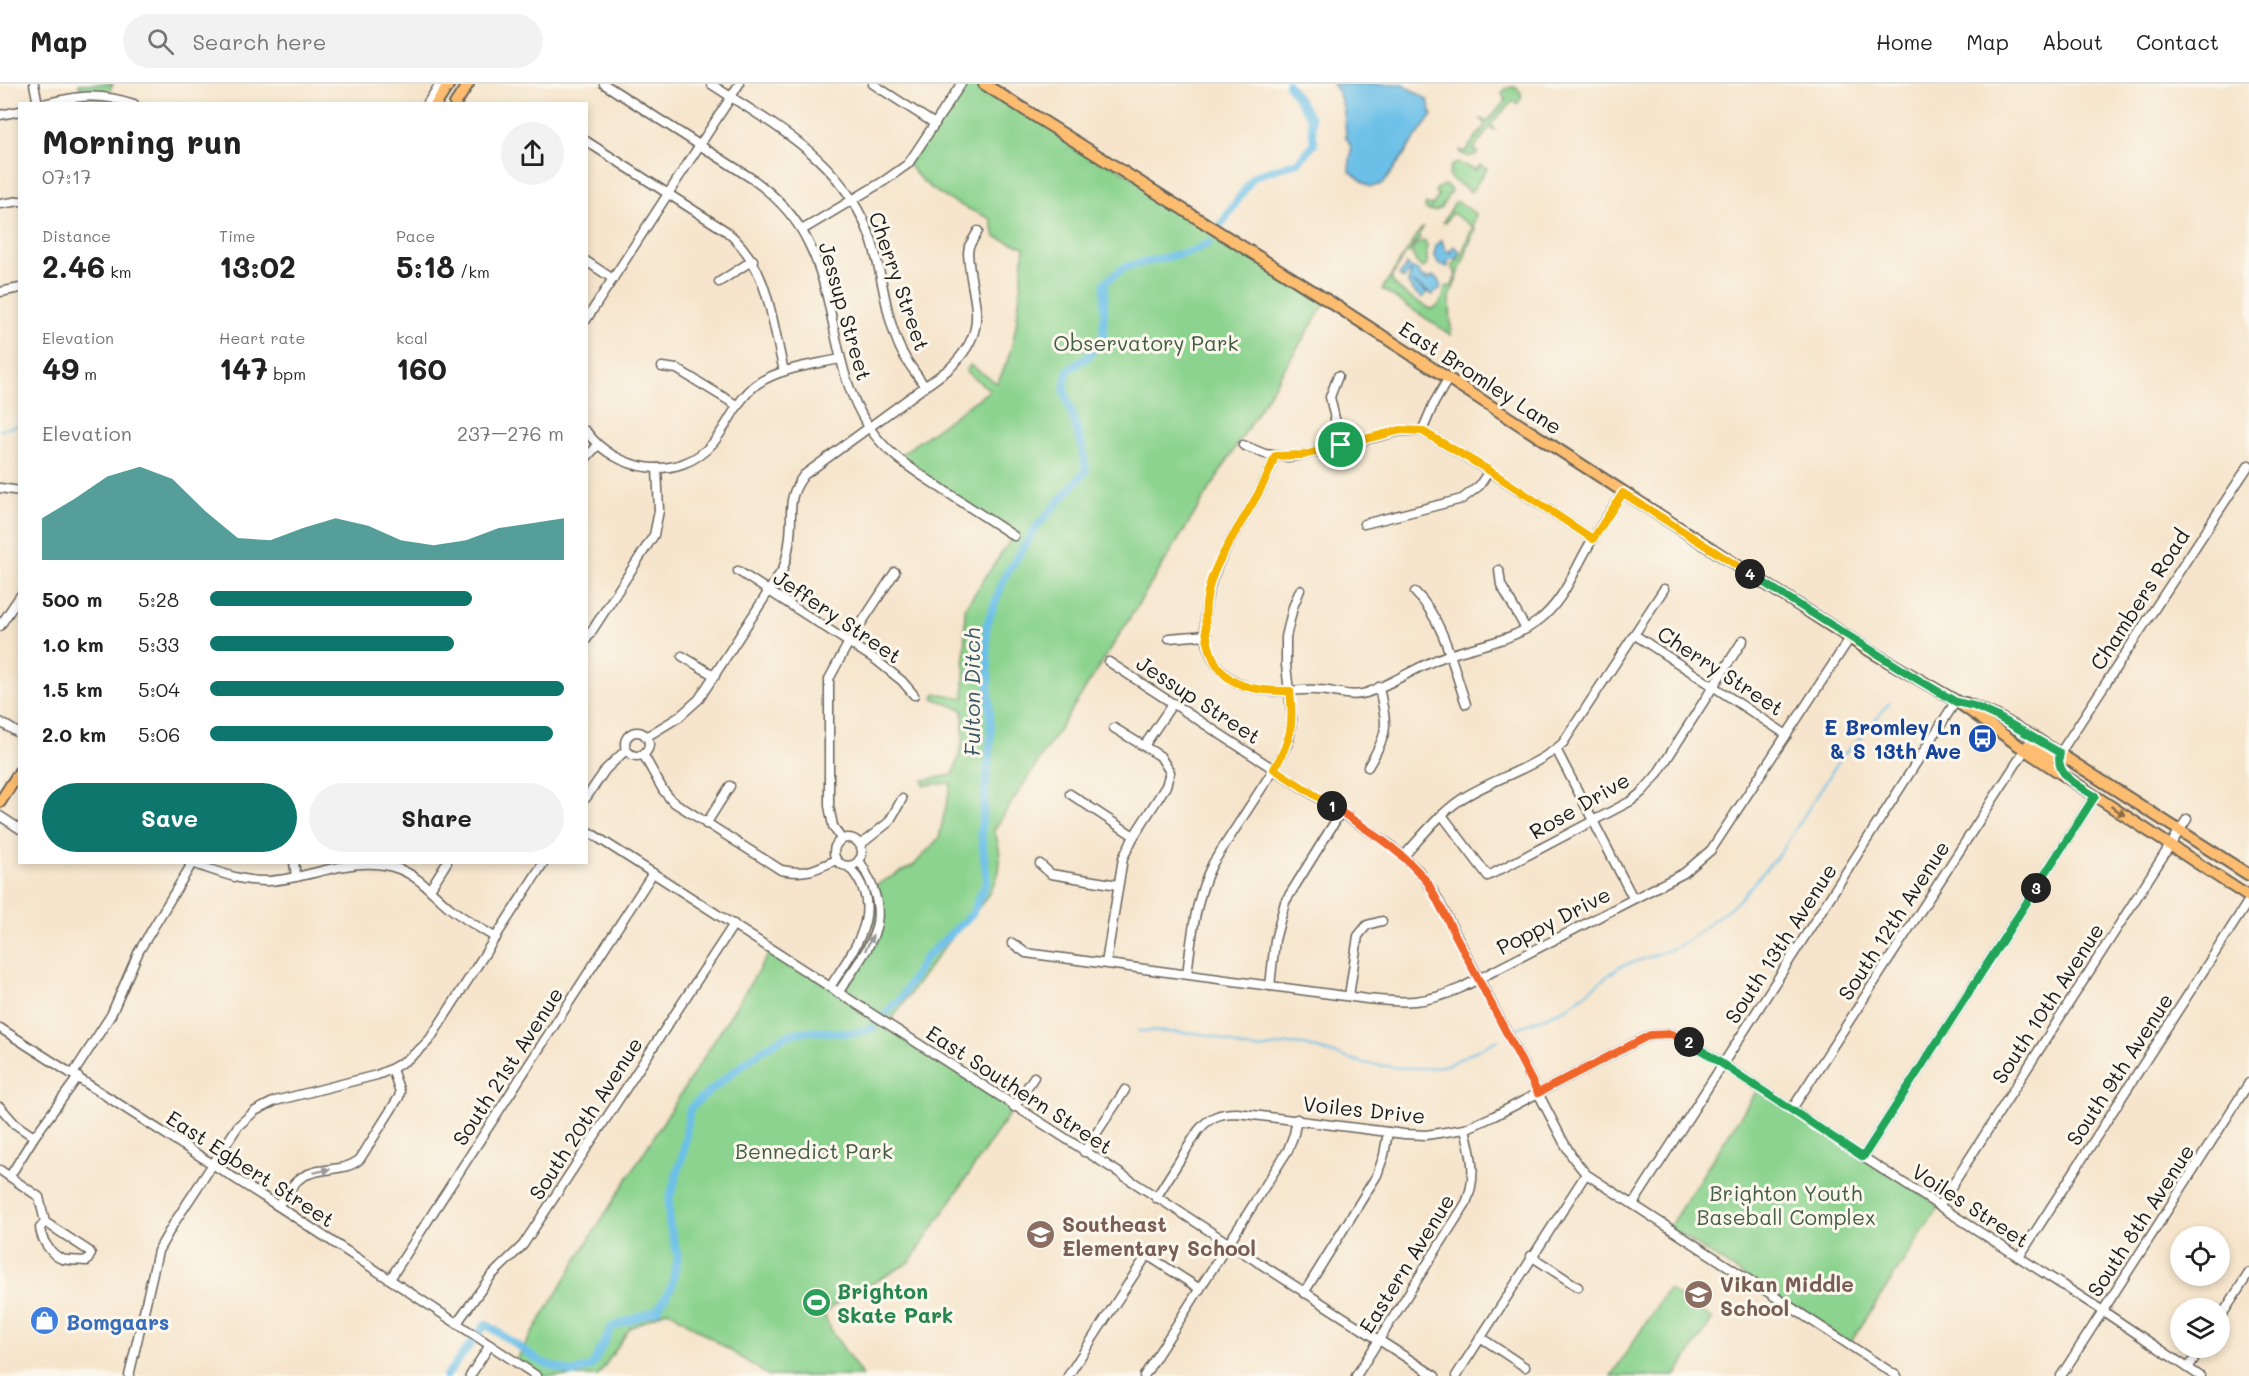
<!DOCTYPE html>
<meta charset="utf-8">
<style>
body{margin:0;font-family:Mali,sans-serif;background:#f2f2f2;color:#222;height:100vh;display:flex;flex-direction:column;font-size:22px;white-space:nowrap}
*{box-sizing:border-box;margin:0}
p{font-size:20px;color:#767676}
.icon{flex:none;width:33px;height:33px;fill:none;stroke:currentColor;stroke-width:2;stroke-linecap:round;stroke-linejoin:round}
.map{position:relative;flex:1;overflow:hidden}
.sheet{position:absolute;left:18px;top:18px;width:570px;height:762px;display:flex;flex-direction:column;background:#fff;border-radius:0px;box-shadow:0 3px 9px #0003}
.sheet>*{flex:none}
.controls{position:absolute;left:2170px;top:1142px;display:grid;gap:12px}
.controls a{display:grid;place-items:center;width:60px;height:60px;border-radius:50%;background:#fff;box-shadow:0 3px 9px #0003;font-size:30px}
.pin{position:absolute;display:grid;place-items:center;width:51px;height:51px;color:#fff;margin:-26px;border:3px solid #fff;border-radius:50%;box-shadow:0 2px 6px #0007}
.km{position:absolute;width:30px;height:30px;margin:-15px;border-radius:50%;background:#222;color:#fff;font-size:16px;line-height:30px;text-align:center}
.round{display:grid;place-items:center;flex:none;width:63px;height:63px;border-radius:32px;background:#f2f2f2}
.head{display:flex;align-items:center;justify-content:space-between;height:102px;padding:0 24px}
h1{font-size:33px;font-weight:800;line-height:45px}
.stats{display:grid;grid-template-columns:repeat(3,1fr);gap:9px;height:102px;padding:6px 24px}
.stats div{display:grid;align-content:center}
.stats b{font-size:30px;font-weight:800}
.stats small{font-size:16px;font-weight:400}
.stats p{font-size:16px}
.chart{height:168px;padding:12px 24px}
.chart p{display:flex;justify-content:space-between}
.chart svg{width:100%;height:108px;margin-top:6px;fill:#0f766e;opacity:.7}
.action{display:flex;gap:12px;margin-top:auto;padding:12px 24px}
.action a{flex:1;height:69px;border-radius:36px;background:#0f766e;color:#fff;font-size:24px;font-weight:800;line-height:69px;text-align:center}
.action a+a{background:#f2f2f2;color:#222}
ul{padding:0 24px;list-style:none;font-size:20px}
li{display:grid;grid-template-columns:96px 72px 1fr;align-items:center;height:45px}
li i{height:15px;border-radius:8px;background:#0f766e}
header{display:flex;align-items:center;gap:36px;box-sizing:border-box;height:84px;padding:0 30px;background:#fff;border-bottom:2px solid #e0e0e0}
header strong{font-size:28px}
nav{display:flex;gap:33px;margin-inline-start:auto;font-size:21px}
.search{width:420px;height:54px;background:#f2f2f2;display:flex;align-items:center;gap:15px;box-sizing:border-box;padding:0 21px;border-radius:33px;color:#767676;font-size:22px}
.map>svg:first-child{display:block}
</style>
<header>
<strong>Map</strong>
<div class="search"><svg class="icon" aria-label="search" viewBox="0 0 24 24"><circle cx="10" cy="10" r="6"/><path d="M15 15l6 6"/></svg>Search here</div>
<nav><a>Home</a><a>Map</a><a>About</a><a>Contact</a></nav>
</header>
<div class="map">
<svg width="2249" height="1292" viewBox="0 0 2249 1292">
<rect width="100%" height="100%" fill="#fbf7ec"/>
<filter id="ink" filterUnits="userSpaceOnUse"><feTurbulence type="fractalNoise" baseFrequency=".0167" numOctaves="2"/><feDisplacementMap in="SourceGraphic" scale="12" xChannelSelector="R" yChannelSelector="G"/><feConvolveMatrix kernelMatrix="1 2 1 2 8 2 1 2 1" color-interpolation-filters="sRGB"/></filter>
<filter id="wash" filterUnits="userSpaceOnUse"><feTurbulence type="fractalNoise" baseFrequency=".008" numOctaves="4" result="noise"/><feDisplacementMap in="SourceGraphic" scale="24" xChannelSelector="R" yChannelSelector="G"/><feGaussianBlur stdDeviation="1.35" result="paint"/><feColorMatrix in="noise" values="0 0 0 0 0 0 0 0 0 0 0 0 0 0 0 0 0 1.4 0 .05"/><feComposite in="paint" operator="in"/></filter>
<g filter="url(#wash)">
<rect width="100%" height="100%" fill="#f6e5cc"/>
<g fill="#8bd38e" stroke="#547855" stroke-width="1.5">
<polygon points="79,0 113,0 107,11 134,19 82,19"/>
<path d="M961 0H984L1327 216 1100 582 994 746C1000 763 1003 779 996 796 985 821 965 838 948 858 927 885 908 913 888 941L1014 1023 910 1178 831 1223 825 1230C824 1241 855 1279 862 1292H769L668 1226 630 1244 598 1292H537L515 1278 590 1154 772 865 838 908 875 846 874 802 914 781 939 754 951 699 924 701 923 696 953 691 963 657V626L933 614 935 609 964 614 965 524 1013 452 896 374 990 306 966 288 970 281 997 299C1020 259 1019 209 1024 163L995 153 991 135C960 121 927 109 908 80Z"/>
<polygon points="1511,3 1517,4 1521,9 1521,15 1517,20 1513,17 1491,40 1495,46 1489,44 1474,65 1478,68 1477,70 1469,73 1460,69 1460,66 1465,68 1485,41 1481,35 1487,38 1506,16 1502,9 1506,5"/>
<polygon points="1458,79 1476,86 1480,81 1487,85 1471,108 1452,96 1449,92 1451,82"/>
<polygon points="1444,101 1450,104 1451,107 1441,124 1435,127 1427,126 1425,123 1426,120 1432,122 1439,111 1435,108 1437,104"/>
<polygon points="1455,118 1458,118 1476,130 1473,143 1452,129 1445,139 1443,138"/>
<path d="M1473 143 1475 144 1450 213 1451 251 1382 205 1421 145 1423 144 1419 150 1420 155 1413 161 1410 169H1406L1391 194C1397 209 1417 217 1431 225 1441 223 1444 213 1445 203L1452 202 1456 191 1452 181C1466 170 1464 158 1473 143Z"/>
<path d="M1424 157 1427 160C1425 167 1429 177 1426 182L1422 184 1416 178 1412 167 1416 160Z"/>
<polygon points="1759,1003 1939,1122 1849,1261 1669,1143"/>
<polygon points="1668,1205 1713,1235 1675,1292 1611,1292"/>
</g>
<g fill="#6cc0e8" stroke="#446e82" stroke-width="1.5">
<path d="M1333 0H1403L1428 16 1432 31 1383 100 1370 103 1349 87C1349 76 1355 63 1346 54 1345 35 1345 17 1333 0Z"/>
<polygon points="1442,156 1445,166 1451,169 1450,166 1454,162 1460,168 1457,174 1448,176 1448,183 1439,180 1434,171 1436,162"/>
<polygon points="1407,180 1411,185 1418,186 1422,195 1424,192 1427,194 1426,196 1432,194 1432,192 1438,194 1441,200 1440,205 1434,208 1433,211 1412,198 1427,209 1423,214 1412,206 1408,199 1411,188 1408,189 1404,195 1399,192"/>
</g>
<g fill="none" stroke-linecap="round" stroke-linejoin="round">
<g stroke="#6cc0e8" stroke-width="2">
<polyline points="0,346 20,341"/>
<polyline points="1518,944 1567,924 1619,883 1670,866 1684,859 1737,818 1781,768 1842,672 1863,652 1889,619"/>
<polyline points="1138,947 1195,949 1214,952 1244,964 1259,965 1290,960 1305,961 1363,979 1400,984 1431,984 1447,981 1498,956"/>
</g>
<g stroke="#6cc0e8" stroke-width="8">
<polyline points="1222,139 1254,92 1298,78 1314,60 1311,34 1288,0"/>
<polyline points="886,929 901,914 925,874 972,830 987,797 981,747 991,653 986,543 1005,492 1038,441 1086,387 1082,363 1064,305 1068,286 1088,273 1103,254 1105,198 1125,183 1193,167 1209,159"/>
<path d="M446 1292 486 1240 541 1278 573 1289 592 1282 612 1243 657 1226 671 1204 678 1173 669 1138V1117L683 1070 690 1024C713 1005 773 951 800 948 827 944 846 955 873 944"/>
</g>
</g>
</g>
<g filter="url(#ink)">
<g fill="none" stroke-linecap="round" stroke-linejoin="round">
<defs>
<g id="minor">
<polyline points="34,0 38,20"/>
<path d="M604 0 751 94C775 111 795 131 808 158 838 217 831 287 869 343 888 372 917 388 945 407 968 422 991 437 1014 452"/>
<polyline points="711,0 731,13 739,0"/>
<polyline points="873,0 935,40"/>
<path d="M43 20C78 12 99 8 134 20"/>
<polyline points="427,20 440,0"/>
<polyline points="0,31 20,27"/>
<path d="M586 57 726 147C770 183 771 236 784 287"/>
<polyline points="0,120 20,117"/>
<polyline points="802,146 884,97 908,80 961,0"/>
<polyline points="586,177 613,195"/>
<polyline points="719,198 753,176"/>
<polyline points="0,208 20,204"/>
<path d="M586 236 731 13C791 51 848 85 872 158 883 192 885 231 900 264 906 278 917 290 925 303"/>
<polyline points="662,283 677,285 738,322"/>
<polyline points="1338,292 1330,313 1341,361"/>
<path d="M586 347C616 388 678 399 713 359 729 340 737 315 757 300 780 284 813 281 840 275"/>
<polyline points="1422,347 1434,319 1448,295"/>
<polyline points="1243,361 1265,370 1288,373 1304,371 1401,347 1422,347 1489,387 1593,455"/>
<path d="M1275 372C1257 428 1207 472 1205 533 1204 578 1225 604 1271 607 1286 608 1302 605 1317 606 1333 606 1350 614 1366 609 1395 599 1420 580 1449 571 1479 561 1512 557 1538 537 1563 518 1573 489 1588 463 1599 444 1611 427 1623 409"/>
<polyline points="586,374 598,361"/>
<polyline points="0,404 20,407"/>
<polyline points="1364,440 1462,415 1479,402 1489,387"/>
<polyline points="1499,486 1501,501 1526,545"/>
<polyline points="738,487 876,576 902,597 914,611"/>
<path d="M1415 508C1444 536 1453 583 1466 620"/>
<polyline points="0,542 20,512"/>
<polyline points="1635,551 1787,651"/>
<polyline points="1169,554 1207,551"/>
<polyline points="586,556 654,451 659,427 657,384"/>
<polyline points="682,572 715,592"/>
<polyline points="1109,578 1389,760 1419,787 1435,810 1563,1057 1573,1074 1586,1090 1897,1292"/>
<polyline points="0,638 20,650"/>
<circle cx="637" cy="660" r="12"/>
<path d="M646 653 679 633 699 615 783 485C787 474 789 463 790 452 793 425 786 415 804 391L949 285C993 243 971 219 968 169L969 162 978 147"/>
<polyline points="1144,662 1173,619"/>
<polyline points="1556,665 1633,814"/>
<polyline points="2060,669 2249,381"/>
<path d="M643 670 663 706 672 717 781 786C805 791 814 786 836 776"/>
<path d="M1368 683C1390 646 1387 644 1379 603"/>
<polyline points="1070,710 1134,752"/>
<polyline points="586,714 606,685 626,666"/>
<polyline points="1442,731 1488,792 1631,717 1642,708 1656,692 1743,556"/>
<polyline points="0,732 20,745"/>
<polyline points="706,740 730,702"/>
<polyline points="586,746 1435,1292"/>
<circle cx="848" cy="768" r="14"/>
<polyline points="841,755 833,742 829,722 829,595 849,558 895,488"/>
<polyline points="860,761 889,738 902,715"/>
<path d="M1404 772C1422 752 1440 729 1463 714 1495 694 1535 684 1563 659L1664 505"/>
<path d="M188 778C215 786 239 798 268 797 312 795 355 769 399 785 420 793 433 810 450 824 464 835 480 844 496 854"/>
<polyline points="294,778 296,793"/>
<polyline points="1040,780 1051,790 1118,801"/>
<polyline points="430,805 447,778"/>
<path d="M1012 859 1026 869 1367 915C1404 919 1426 920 1461 904L1684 789 1711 766 1850 554"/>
<polyline points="1106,879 1123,774 1134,752 1166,702 1170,688 1160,672 1114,644"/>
<path d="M1187 890C1192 852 1195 814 1213 779L1274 685 1289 657 1292 635 1286 581V553L1293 523 1300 506"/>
<polyline points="1270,902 1275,856 1285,818 1341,728"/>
<path d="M830 903C855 864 888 824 848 782"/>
<path d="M838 909C873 856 896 837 859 776"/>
<polyline points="1349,912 1358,852 1367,841 1382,837"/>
<polyline points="0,944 278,1122 537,1292"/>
<polyline points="73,990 111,931 139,867 193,778"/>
<polyline points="0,1023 15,1040 34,1053"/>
<polyline points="1014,1023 1034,993"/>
<polyline points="1792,1025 2025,666"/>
<polyline points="1084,1068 1125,1006"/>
<polyline points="1863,1073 2095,712"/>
<path d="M0 1086 39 1113 45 1138 89 1167 91 1170 87 1177C79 1176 69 1177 62 1175 51 1171 41 1155 40 1144L45 1138"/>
<polyline points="10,1092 34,1053 78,993"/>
<path d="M1156 1114 1198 1047C1209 1033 1220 1029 1237 1029L1404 1050 1426 1051 1465 1045 1494 1032 1650 951 1671 950 1685 955 1863 1073 2103 1227 2200 1292"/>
<polyline points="1633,1120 1956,617"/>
<path d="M278 1122C285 1112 292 1099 302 1093 319 1082 345 1089 360 1075L399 1013 400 1008 392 985"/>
<polyline points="1939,1122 2187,735"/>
<polyline points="1531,1172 1578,1203"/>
<polyline points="2019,1173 2249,816"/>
<polyline points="390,1195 653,789"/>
<polyline points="1304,1209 1377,1091 1384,1071 1388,1048"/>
<polyline points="2220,1234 2249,1189"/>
<polyline points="457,1239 491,1192 523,1161 734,840"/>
<polyline points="1480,1253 1525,1283"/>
<polyline points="2188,1284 2202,1263"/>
<path d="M129 1292 158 1167 174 1139 238 1042 255 1027 275 1017 377 991C398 983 415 972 430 955L544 778"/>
<polyline points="470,1292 490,1261"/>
<polyline points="1068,1292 1147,1171 1200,1205"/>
<polyline points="1144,1292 1288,1066 1294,1050 1297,1035"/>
<path d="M1356 1292 1466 1119C1477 1093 1472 1072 1465 1045"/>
<polyline points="1456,1292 1586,1090"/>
<polyline points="2061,1292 2249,999"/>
</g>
<g id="major">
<polyline points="984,0 1327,216 1865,564 1956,617 2025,666 2249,813"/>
<polyline points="436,20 449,0"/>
<polyline points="455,20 468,0"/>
<polyline points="1965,619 1998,633 2035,654 2249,791"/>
<polyline points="2028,661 2051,673 2060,669"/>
<polyline points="0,718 20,687"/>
</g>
</defs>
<use href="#minor" stroke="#68625a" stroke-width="11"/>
<use href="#major" stroke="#68625a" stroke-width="14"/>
<use href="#minor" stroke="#fff" stroke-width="8"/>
<use href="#major" stroke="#fcbd6f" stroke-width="10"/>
</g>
<defs><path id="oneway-solid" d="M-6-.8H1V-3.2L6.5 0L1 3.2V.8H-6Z" transform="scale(1.5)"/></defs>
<use fill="#8c6c46" href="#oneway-solid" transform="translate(2118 727) rotate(33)"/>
<g fill="#999">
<use href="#oneway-solid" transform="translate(869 859) rotate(-63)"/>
<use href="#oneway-solid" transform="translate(322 1087) rotate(-12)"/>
</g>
</g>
<g fill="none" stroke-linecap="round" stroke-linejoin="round" filter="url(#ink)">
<defs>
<path id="split-1" d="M1332 722 1274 685C1291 656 1294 641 1290 607 1241 608 1211 597 1206 545 1204 525 1207 504 1215 486 1233 446 1261 414 1275 372L1304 371 1341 361"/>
<path id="split-2" d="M1332 722C1366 745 1402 766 1428 799L1538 1009 1650 951 1671 950 1689 958"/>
<polyline id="split-3" points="1689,958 1863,1073 2036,804"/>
<path id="split-4" d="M1750 490 1917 595 1956 618 1974 622 1998 633 2060 669C2054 691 2079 702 2095 712L2036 804"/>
<polyline id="split-5" points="1341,361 1401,346 1422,347 1490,387 1593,455 1623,409 1750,490"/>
</defs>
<use href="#split-1" stroke="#fff" stroke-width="12"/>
<use href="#split-2" stroke="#fff" stroke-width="12"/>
<use href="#split-3" stroke="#fff" stroke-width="12"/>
<use href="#split-4" stroke="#fff" stroke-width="12"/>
<use href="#split-5" stroke="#fff" stroke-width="12"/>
<use href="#split-1" stroke="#f5b400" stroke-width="8"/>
<use href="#split-2" stroke="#f0652b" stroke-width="8"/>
<use href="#split-3" stroke="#22a559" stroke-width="8"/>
<use href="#split-4" stroke="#22a559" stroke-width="8"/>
<use href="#split-5" stroke="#f5b400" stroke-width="8"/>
</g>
<defs>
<symbol id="bus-disc" viewBox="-11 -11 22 22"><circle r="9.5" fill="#1a4fb4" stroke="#fbf7ec"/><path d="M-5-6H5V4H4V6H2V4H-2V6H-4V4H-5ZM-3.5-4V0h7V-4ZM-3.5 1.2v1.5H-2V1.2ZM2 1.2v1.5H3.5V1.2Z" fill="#fff"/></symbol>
<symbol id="school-disc" viewBox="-11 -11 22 22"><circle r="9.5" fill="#8d6e63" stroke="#fbf7ec"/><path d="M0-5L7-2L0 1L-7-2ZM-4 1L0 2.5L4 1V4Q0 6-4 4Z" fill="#fff"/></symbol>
<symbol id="stadium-disc" viewBox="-11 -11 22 22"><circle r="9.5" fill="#2e9e5b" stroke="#fbf7ec"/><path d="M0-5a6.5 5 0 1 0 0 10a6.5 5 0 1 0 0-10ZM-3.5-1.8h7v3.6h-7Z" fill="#fff"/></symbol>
<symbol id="shop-disc" viewBox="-11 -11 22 22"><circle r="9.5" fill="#3f7fe0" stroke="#fbf7ec"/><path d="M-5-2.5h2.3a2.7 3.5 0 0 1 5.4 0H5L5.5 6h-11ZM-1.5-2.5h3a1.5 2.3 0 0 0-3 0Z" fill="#fff"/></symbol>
</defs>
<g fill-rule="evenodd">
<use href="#bus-disc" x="1966" y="638" width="33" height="33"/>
<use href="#school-disc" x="1024" y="1134" width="33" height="33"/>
<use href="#school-disc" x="1682" y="1194" width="33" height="33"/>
<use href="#stadium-disc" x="800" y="1202" width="33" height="33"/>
<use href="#shop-disc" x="28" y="1220" width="33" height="33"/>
</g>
<g text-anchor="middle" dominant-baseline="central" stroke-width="6" stroke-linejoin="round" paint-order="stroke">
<g font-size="21" fill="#1c1c1c" stroke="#fbf7ec">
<text transform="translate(900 197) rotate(71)">Cherry Street</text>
<text transform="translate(846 227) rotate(74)">Jessup Street</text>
<text transform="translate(1481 293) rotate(33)">East Bromley Lane</text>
<text transform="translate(2139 515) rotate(-57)">Chambers Road</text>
<text transform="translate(838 532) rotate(34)">Jeffery Street</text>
<text transform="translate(1721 586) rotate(33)">Cherry Street</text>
<text transform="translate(1199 615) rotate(33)">Jessup Street</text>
<text transform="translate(1579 721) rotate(-30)">Rose Drive</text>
<text transform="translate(1553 836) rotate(-27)">Poppy Drive</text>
<text transform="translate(1893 836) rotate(-57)">South 12th Avenue</text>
<text transform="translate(1780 859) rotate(-57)">South 13th Avenue</text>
<text transform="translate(2047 919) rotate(-57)">South 10th Avenue</text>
<text transform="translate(507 982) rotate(-57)">South 21st Avenue</text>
<text transform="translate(2119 985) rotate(-57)">South 9th Avenue</text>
<text transform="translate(1020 1005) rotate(33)">East Southern Street</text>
<text transform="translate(1364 1025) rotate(6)">Voiles Drive</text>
<text transform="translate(585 1034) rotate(-57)">South 20th Avenue</text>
<text transform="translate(251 1084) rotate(33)">East Egbert Street</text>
<text transform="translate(1971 1121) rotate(33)">Voiles Street</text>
<text transform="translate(2140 1136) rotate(-57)">South 8th Avenue</text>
<text transform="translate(1406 1179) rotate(-58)">Eastern Avenue</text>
</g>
<g font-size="21" fill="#435c44" stroke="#fbf7ec">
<text x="1146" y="258">Observatory Park</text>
<text x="814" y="1066">Bennedict Park</text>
<text x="1786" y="1108">Brighton Youth<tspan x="1786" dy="24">Baseball Complex</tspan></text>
</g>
<g font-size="21" font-weight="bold" fill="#164399" stroke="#fbf7ec" text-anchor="end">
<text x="1961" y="642">E Bromley Ln<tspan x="1961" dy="24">&amp; S 13th Ave</tspan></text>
</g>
<g font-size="21" font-weight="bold" fill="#785e54" stroke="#fbf7ec" text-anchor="start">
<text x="1062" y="1139">Southeast<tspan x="1062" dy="24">Elementary School</tspan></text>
<text x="1720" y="1199">Vikan Middle<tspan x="1720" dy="24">School</tspan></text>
</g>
<g font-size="21" font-weight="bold" fill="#27864d" stroke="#fbf7ec" text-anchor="start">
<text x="837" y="1206">Brighton<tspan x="837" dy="24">Skate Park</tspan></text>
</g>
<g font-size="21" font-weight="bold" fill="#366cbe" stroke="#fbf7ec" text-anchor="start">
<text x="66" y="1237">Bomgaars</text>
</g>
<g font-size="22" font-style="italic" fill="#385563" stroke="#fbf7ec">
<text transform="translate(971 608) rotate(-90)">Fulton Ditch</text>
</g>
</g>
</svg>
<div class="controls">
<a><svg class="icon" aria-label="locate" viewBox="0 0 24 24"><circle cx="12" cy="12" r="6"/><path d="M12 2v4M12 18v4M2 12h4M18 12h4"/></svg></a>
<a><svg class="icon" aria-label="layers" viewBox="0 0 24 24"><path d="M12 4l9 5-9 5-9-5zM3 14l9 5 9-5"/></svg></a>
</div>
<div class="pin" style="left:1341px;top:361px;background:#1e9e55"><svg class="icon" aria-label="arrive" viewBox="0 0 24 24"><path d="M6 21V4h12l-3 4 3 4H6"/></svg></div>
<b class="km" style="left:1332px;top:722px">1</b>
<b class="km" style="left:1689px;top:958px">2</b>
<b class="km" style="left:2036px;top:804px">3</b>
<b class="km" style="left:1750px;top:490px">4</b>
<section class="sheet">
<div class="head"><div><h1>Morning run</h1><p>07:17</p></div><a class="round"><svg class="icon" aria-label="share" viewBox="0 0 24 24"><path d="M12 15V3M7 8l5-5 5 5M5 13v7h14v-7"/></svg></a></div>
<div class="stats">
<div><p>Distance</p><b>2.46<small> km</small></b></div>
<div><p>Time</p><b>13:02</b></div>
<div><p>Pace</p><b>5:18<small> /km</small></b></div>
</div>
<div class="stats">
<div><p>Elevation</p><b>49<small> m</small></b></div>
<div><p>Heart rate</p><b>147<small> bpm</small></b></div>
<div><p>kcal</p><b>160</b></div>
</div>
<div class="chart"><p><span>Elevation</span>237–276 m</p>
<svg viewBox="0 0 160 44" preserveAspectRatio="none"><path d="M0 44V27L10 19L20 10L30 6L40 11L50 24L60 35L70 36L80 31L90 27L100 30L110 36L120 38L130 36L140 31L150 29L160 27V44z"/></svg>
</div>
<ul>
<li><b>500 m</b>5:28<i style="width:74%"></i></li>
<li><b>1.0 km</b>5:33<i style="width:69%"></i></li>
<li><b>1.5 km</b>5:04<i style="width:100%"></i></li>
<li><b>2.0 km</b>5:06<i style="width:97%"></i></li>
</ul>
<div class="action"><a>Save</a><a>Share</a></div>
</section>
</div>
